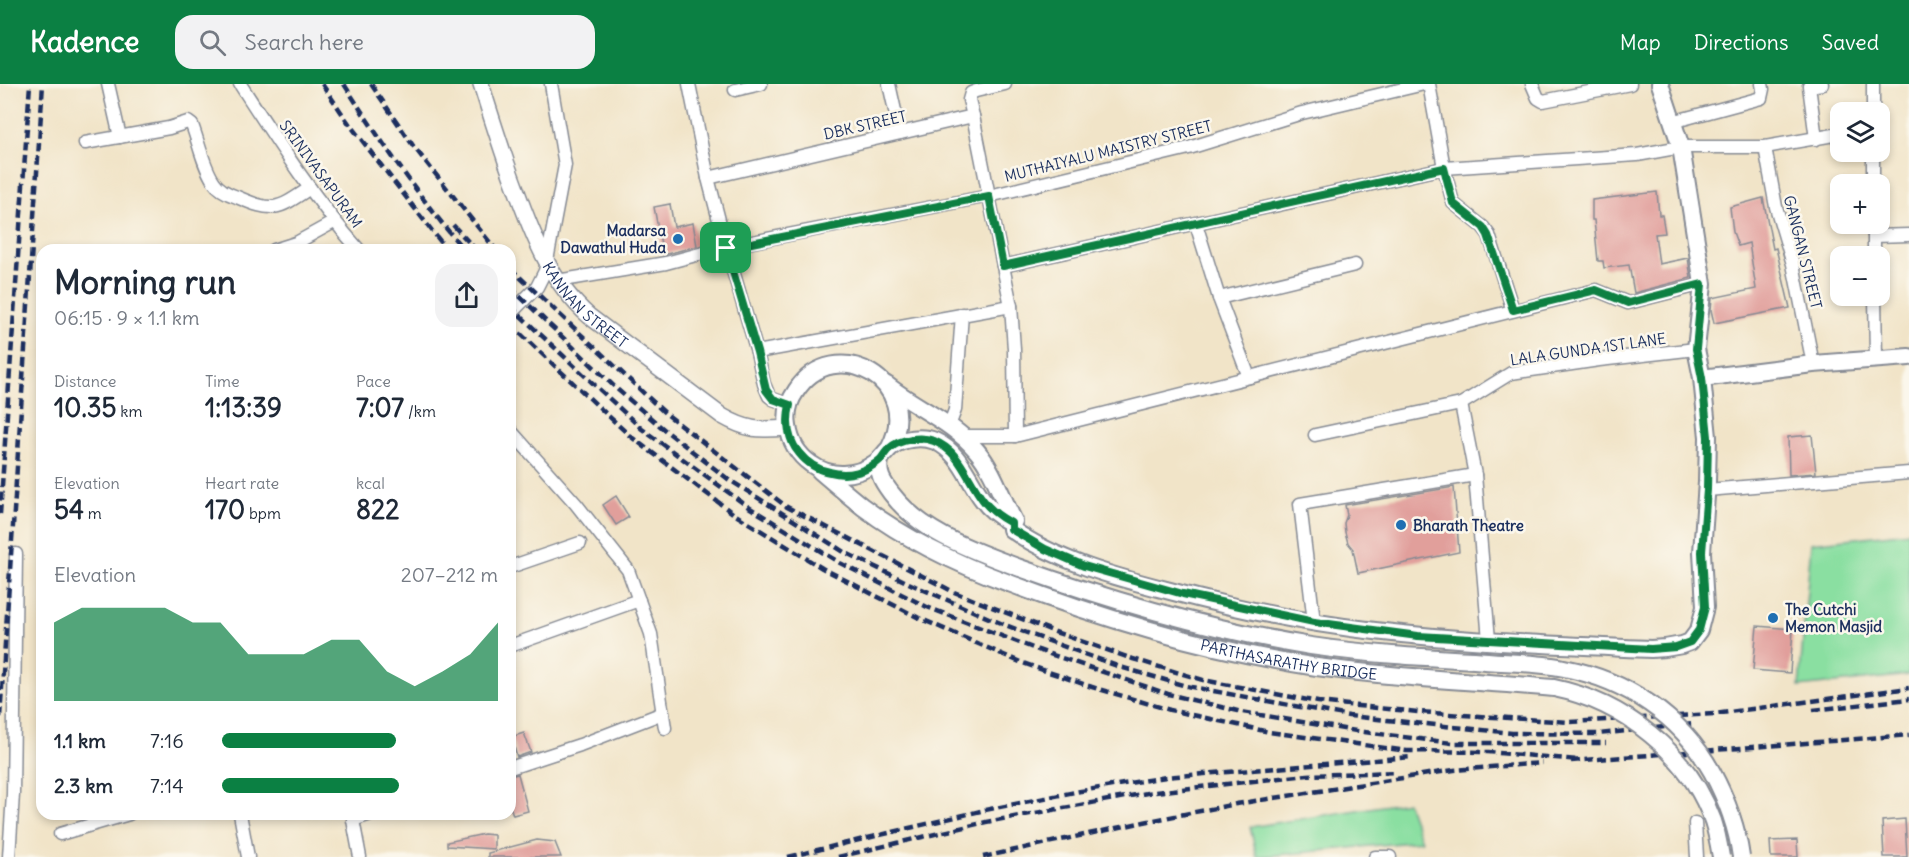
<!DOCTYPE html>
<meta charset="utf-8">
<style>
body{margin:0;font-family:Delius,sans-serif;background:#f2f2f3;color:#1f2937;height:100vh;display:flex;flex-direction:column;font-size:22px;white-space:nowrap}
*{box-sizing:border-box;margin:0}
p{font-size:20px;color:#747a83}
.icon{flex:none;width:33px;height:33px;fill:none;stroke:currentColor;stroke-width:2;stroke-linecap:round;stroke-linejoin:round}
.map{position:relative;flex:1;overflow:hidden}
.panel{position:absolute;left:36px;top:160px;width:480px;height:576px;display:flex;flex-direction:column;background:#fff;border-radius:18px;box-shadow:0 3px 9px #0003}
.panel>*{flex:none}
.controls{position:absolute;left:1830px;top:18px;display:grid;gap:12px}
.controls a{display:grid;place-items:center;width:60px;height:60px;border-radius:12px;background:#fff;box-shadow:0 3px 9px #0003;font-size:30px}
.pin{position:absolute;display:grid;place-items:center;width:51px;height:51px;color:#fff;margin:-26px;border-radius:12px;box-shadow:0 3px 9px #0006}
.round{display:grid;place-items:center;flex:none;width:63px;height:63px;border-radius:18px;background:#f2f2f3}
.head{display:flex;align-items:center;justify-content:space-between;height:102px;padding:0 18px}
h1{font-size:33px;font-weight:800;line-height:45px}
.metrics{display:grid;grid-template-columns:repeat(3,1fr);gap:9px;height:102px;padding:6px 18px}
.metrics div{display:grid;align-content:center}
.metrics b{font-size:26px;font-weight:800}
.metrics small{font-size:16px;font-weight:400}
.metrics p{font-size:16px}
.chart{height:168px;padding:12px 18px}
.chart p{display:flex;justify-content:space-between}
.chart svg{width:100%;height:108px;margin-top:6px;fill:#0b8043;opacity:.7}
ul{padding:0 18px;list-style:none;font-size:20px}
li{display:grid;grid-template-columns:96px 72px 1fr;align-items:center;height:45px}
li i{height:15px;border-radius:8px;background:#0b8043}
header{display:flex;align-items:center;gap:36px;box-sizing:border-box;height:84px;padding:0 30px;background:#0b8043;color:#fff}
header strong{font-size:28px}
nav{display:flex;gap:33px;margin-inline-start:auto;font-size:21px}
.search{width:420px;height:54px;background:#f2f2f3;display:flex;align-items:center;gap:15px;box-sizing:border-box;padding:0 21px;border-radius:18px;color:#747a83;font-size:22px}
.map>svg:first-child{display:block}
</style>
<header>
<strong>Kadence</strong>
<div class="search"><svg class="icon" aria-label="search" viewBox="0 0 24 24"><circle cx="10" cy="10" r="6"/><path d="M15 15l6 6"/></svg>Search here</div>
<nav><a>Map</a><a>Directions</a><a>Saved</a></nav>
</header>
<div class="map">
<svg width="1909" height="773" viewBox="0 0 1909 773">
<rect width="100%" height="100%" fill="#fbf7ec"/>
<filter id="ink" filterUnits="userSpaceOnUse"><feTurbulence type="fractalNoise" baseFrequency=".0167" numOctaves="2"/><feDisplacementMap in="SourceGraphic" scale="12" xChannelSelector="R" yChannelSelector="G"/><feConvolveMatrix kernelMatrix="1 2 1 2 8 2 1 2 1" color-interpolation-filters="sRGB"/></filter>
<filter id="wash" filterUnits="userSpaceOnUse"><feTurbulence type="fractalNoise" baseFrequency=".008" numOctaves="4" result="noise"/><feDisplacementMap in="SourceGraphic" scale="24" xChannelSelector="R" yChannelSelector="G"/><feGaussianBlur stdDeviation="1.35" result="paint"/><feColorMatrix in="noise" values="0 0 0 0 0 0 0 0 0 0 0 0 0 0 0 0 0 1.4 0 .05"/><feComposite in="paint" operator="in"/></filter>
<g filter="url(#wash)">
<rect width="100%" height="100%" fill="#f1e4c8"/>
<g fill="#8adfa1" stroke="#528780" stroke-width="1.5">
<polygon points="1909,448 1909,591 1799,603 1811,459"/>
<polygon points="1407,718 1421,757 1257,773 1250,743"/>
</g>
<g id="blocks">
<g fill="#e19f9b">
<polygon points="1657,108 1659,131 1662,131 1665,149 1655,150 1659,180 1688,174 1691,194 1634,209 1629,181 1604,184 1603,177 1598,177 1594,136 1592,136 1592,116"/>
<polygon points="1763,114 1773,165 1776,164 1790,224 1714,239 1711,226 1712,214 1756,205 1749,159 1738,162 1733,148 1730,123"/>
<polygon points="670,120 674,143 693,139 697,162 663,171 654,123"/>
<polygon points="1812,351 1816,389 1789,391 1788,353"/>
<polygon points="1454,403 1459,468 1358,489 1353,465 1348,459 1345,448 1344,439 1347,431 1345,421"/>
<polygon points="616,412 629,433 616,441 603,421"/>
<polygon points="1757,542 1793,545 1790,589 1753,586"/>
<polygon points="524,649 531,668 517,673 511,653"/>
<polygon points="518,690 528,727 513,731 510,722 510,692"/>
<polygon points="1905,735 1907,773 1884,773 1882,737"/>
<polygon points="484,750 494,751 494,765 447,762 447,758"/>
<polygon points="537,756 555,758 561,773 488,773 488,769"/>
<polygon points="1797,756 1798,773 1771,773 1770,757"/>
</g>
</g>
</g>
<g filter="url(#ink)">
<use href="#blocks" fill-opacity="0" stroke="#868a93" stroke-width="1.5"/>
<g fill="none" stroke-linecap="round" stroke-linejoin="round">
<defs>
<g id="minor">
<polyline points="108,0 120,53"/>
<path d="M240 0C277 57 314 115 359 166"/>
<polyline points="689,0 708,94 726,163 757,268 764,300 769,312 773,315 790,321"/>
<polyline points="889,0 900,49"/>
<polyline points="1429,0 1444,84 1453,119 1483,143 1489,151 1513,226"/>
<polyline points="1532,0 1538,14 1543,17 1630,0"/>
<polyline points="735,6 761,0"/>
<polyline points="1873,28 1873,0"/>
<polyline points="973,32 1011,222 1014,265 1015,352"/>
<polyline points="1672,38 1761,14 1763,5 1762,0"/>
<polyline points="1816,55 1809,2 1822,0"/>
<path d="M85 59 169 44 188 38 192 41C199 59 203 82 214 98 219 106 228 110 237 113 274 129 277 126 310 104"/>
<polyline points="1765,63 1776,123 1793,180 1813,280"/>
<polyline points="1873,68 1873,100"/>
<polyline points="708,94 973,32 969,16 971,9 976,7 1005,0"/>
<polyline points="1196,140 1219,214 1249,293"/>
<polyline points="1874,140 1874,172"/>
<polyline points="1874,152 1909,151"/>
<polyline points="274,166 296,159 334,138"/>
<polyline points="1003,182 1444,84 1637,71 1681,63 1765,63 1840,50"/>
<polyline points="557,197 666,179 726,163 989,112 1189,64 1302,29 1424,0"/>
<polyline points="1875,212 1876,275"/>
<polyline points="1219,214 1355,181"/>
<polyline points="510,230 537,203 545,187 565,81 551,0"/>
<polyline points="757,268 1011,222"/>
<polyline points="1461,320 1475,391 1489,556"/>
<polyline points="949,342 955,326 962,230"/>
<polyline points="510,346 576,420 628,486 651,550 665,644"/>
<polyline points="1315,351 1461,320 1511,289 1599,276 1696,265"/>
<polyline points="962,352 1015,352 1596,206 1628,219 1703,200"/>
<polyline points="1707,406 1909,389"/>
<polyline points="510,483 580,459"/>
<polyline points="1314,538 1300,420 1475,391"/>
<polyline points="510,562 639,516"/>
<polyline points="510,684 580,661 663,629"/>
<polyline points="240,730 248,773"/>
<polyline points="1695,739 1697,773"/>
<polyline points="60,750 129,730"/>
<polyline points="9,773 13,710 16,470"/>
<polyline points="360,773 353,736 371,730"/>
<polyline points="1375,773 1390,773"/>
</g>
<g id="tertiary">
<path id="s1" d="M481 0C492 35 503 71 516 105 533 152 551 199 589 232L722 332C748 347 759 346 788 344"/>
</g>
<g id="secondary">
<polyline points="1702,294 1813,280 1909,273"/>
<path d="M887 301C916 324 953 338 977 367 994 387 1002 415 1014 437L1012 441"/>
<path d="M889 365C925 299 835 247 796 307 789 317 786 330 788 342 790 357 798 371 811 380 830 394 856 393 875 379 881 375 885 368 891 363 902 354 922 352 935 357 961 369 967 395 983 416 990 426 1000 433 1011 439V445C1058 478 1115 493 1170 507 1237 525 1306 539 1375 547 1466 558 1559 561 1651 565L1665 564 1682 561 1690 558 1699 546 1705 523 1702 468 1707 398 1708 353 1702 294 1696 265 1703 200 1681 63 1660 0"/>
<path d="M880 376C877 390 883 398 891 409 921 449 972 466 1017 483"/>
<path d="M820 387C834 399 848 411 863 423 907 456 957 480 1009 499"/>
</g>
</defs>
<use href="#minor" stroke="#868a93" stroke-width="15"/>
<use href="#tertiary" stroke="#868a93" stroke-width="18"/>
<use href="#secondary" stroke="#868a93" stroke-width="20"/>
<use href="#minor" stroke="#fff" stroke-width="12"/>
<use href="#tertiary" stroke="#fff" stroke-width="15"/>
<use href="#secondary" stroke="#fff" stroke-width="16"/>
<g stroke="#1b2f5e" stroke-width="4.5" stroke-dasharray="9 4.5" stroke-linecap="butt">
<polyline points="322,0 350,41 447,166"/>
<path d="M344 0C381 58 420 114 464 166"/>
<polyline points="371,0 414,63 496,166"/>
<polyline points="453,141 476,166"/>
<polyline points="510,184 665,329 787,423 954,508 1055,548 1133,575 1203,596 1318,618 1418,628 1570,638 1714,630 1909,604"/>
<polyline points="510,203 618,306 666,347 728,395 844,468 915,502 1005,541 1120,583 1186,602 1349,632 1512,649 1598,650 1694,640"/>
<polyline points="510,222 642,345 747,422 840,479 927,523 1038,566 1168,610 1242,628 1356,647 1452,659 1606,659"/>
<polyline points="510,240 630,352 734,430 822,484 919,534 1020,578 1092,603 1170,626 1269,648 1407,667 1488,668 1579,676"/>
<polyline points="0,430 30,0"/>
<polyline points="1813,626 1909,615"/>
<polyline points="0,633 43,0"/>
<polyline points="1571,677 1909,651"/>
<polyline points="788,773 985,726 1075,708 1166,693 1411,673"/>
<polyline points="838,773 986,738 1147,709 1308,691 1397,688"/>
<polyline points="983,773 1144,738 1236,720 1454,686 1542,679"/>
</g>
<defs>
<g id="secondary-bridge">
<path d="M1017 483C1112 517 1211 546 1311 562 1365 570 1419 573 1474 576 1503 579 1535 578 1564 584 1626 596 1681 632 1712 688 1726 714 1737 743 1741 773"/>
<path id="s2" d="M1009 499C1109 537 1212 567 1317 583 1396 594 1475 597 1554 604 1623 618 1689 669 1713 737 1717 749 1719 761 1721 773"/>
</g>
</defs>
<use href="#secondary-bridge" stroke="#868a93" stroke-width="20" stroke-linecap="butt"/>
<use href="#secondary-bridge" stroke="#fff" stroke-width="16"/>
</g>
</g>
<g fill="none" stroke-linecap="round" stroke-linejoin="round" filter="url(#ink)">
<defs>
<path id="route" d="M1444 84 1453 119 1483 143 1488 151 1513 226 1596 206 1628 219 1702 200 1696 265 1702 294 1708 353 1707 406 1702 468 1705 523 1699 546 1690 558 1676 563 1651 565 1418 552 1314 538 1183 510 1084 482 1045 465 1011 445V439C1000 433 990 426 983 416 966 394 961 368 934 357 921 352 900 355 890 364 886 367 884 371 881 375 867 388 848 393 830 388 818 386 807 379 799 369 788 356 786 338 790 321L773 315 766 306 757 268 726 164 989 112 1003 182Z"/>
</defs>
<use href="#route" stroke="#fff" stroke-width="12"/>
<use href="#route" stroke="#0b8043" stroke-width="8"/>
</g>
<g fill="#1f6fb2" stroke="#fbf7ec" stroke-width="2">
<circle cx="678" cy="155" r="6"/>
<circle cx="1401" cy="441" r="6"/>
<circle cx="1773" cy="534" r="6"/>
</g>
<g text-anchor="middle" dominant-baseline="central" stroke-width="5" stroke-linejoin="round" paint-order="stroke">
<g font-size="15" fill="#1b2f5e" stroke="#fbf7ec">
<text transform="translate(865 41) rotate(-13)">DBK STREET</text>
<text transform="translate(1108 67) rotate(-14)">MUTHAIYALU MAISTRY STREET</text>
<text transform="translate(321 90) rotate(54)">SRINIVASAPURAM</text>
<text transform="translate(1803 168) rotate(76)">GANGAN STREET</text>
<text stroke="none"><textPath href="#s1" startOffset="248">KANNAN STREET</textPath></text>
<text transform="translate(1588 265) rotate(-8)">LALA GUNDA 1ST LANE</text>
<text stroke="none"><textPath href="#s2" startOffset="291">PARTHASARATHY BRIDGE</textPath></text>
</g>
<g font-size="15" font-weight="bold" fill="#1b2f5e" stroke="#fbf7ec" text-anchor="start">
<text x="666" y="146" text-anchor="end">Madarsa<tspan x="666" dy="17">Dawathul Huda</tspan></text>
<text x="1413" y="441">Bharath Theatre</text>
<text x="1785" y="525">The Cutchi<tspan x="1785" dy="17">Memon Masjid</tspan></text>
</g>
</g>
</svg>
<div class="controls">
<a><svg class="icon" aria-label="layers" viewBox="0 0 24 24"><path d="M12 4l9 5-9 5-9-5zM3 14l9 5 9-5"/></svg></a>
<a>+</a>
<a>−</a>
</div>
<div class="pin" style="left:726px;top:164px;background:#1e9e55"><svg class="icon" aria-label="arrive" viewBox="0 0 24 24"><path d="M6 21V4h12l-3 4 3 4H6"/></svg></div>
<section class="panel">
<div class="head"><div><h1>Morning run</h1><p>06:15 · 9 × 1.1 km</p></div><a class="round"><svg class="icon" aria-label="share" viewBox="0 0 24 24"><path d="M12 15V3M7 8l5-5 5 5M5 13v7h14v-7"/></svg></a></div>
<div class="metrics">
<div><p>Distance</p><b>10.35<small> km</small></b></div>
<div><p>Time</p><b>1:13:39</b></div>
<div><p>Pace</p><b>7:07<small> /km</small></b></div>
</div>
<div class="metrics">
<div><p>Elevation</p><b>54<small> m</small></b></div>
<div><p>Heart rate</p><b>170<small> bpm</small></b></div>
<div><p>kcal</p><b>822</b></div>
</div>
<div class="chart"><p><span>Elevation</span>207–212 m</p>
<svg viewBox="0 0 160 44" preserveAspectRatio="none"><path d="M0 44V12L10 6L20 6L30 6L40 6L50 12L60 12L70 25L80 25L90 25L100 19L110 19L120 32L130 38L140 32L150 25L160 12V44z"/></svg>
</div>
<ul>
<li><b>1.1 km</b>7:16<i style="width:63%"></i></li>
<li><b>2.3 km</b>7:14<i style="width:64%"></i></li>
</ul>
</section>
</div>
